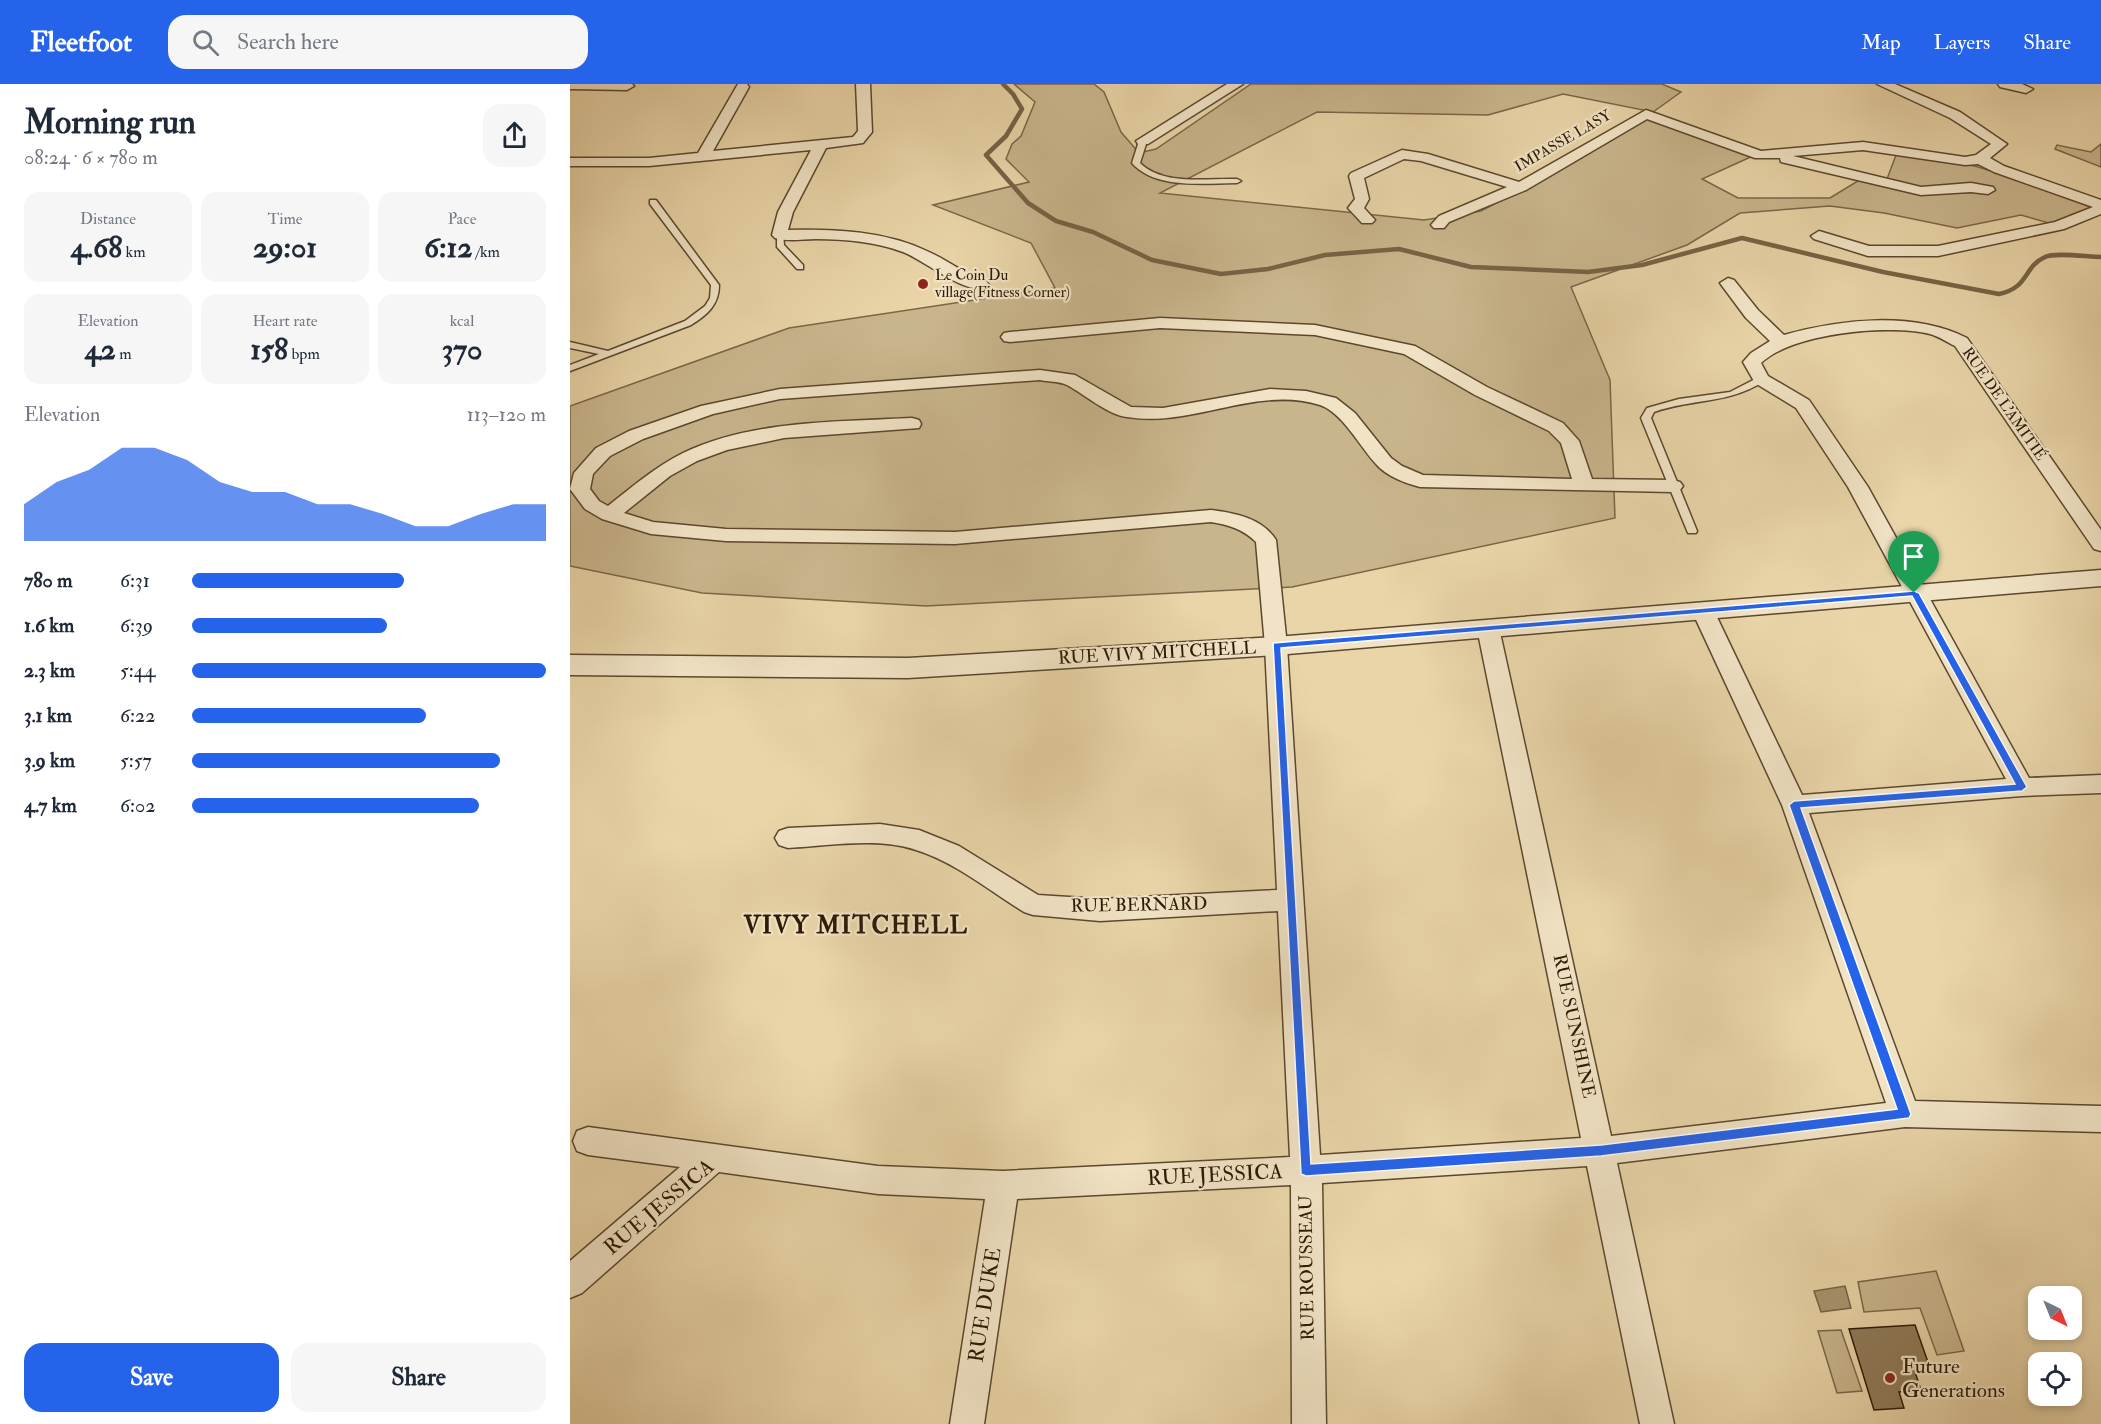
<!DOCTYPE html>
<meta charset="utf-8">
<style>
body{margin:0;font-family:"IM FELL Double Pica",serif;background:#f6f6f7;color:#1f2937;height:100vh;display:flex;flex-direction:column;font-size:22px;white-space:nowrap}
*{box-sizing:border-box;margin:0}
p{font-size:20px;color:#747a83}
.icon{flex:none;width:33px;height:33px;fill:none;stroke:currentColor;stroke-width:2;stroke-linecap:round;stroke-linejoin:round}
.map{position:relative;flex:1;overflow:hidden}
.drawer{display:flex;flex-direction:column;background:#fff;width:570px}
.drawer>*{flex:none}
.needle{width:39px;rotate:137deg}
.buttons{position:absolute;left:1458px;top:1202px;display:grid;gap:12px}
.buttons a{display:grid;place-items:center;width:54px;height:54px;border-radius:12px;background:#fff;box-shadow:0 3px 9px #0003;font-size:30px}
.pin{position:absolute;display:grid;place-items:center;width:51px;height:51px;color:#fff;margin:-62px -26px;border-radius:50% 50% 50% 0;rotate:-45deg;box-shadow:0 0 6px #0007}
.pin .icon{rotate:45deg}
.round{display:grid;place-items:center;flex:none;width:63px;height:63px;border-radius:18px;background:#f6f6f7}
.headline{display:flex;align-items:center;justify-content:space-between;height:102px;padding:0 24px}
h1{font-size:33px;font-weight:700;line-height:45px}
.metrics{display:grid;grid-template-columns:repeat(3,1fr);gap:9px;height:102px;padding:6px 24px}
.metrics div{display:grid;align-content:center;border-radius:15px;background:#f6f6f7;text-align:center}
.metrics b{font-size:30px;font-weight:700}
.metrics small{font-size:16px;font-weight:400}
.metrics p{font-size:16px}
.chart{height:168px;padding:12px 24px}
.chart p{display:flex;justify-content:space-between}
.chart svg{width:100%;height:108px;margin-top:6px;fill:#2563eb;opacity:.7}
.primary-button{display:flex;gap:12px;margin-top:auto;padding:12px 24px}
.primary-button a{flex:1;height:69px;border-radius:18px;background:#2563eb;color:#fff;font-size:24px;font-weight:700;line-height:69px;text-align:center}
.primary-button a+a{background:#f6f6f7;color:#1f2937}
ul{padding:0 24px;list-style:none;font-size:20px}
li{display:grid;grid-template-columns:96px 72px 1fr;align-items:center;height:45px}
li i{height:15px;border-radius:8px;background:#2563eb}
header{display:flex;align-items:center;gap:36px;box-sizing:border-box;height:84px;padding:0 30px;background:#2563eb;color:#fff}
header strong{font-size:28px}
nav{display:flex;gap:33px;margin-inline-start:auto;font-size:21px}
.search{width:420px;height:54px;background:#f6f6f7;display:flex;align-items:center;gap:15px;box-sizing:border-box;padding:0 21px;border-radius:18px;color:#747a83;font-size:22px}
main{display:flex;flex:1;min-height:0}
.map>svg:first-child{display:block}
</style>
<header>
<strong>Fleetfoot</strong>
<div class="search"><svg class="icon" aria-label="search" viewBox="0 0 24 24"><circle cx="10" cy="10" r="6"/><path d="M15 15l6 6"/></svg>Search here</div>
<nav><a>Map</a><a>Layers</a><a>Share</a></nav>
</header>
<main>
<section class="drawer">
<div class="headline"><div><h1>Morning run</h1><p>08:24 · 6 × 780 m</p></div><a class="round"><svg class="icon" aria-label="share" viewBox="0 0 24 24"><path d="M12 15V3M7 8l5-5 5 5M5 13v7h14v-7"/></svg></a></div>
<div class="metrics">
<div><p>Distance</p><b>4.68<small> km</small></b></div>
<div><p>Time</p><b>29:01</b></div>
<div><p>Pace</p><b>6:12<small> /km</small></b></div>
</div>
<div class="metrics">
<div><p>Elevation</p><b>42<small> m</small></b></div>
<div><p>Heart rate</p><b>158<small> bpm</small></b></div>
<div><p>kcal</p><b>370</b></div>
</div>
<div class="chart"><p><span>Elevation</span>113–120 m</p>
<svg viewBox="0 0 160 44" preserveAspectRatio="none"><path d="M0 44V29L10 20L20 15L30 6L40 6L50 11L60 20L70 24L80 24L90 29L100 29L110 33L120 38L130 38L140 33L150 29L160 29V44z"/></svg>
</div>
<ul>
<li><b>780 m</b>6:31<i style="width:60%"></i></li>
<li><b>1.6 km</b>6:39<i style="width:55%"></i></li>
<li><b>2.3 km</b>5:44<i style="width:100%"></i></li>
<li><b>3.1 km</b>6:22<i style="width:66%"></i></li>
<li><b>3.9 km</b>5:57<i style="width:87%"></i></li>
<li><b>4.7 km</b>6:02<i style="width:81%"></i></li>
</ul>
<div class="primary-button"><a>Save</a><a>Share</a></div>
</section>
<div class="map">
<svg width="1531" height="1340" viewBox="0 0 1531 1340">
<rect width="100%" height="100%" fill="#e9d5a8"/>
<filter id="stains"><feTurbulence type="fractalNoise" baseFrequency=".00333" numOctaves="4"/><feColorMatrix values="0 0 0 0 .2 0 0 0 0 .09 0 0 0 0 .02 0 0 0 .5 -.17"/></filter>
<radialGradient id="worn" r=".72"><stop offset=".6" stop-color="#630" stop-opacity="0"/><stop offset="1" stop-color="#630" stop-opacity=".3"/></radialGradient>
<g fill="#c9b58c" stroke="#7b6748" stroke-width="1.5">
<polygon points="444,0 524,0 534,8 551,48 569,69 586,65 681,0 1092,0 1111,8 1083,28 993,10 918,31 747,28 590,109 854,136 911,127 987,87 1076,33 1185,71 1132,95 1168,114 1260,114 1291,95 1317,95 1326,71 1405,82 1501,112 1526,124 1482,140 1451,131 1387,144 1314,129 1260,122 1170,129 1117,161 1001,203 1040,296 1045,434 722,503 356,522 132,509 0,482 0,322 219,244 485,204 461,159 363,121 459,98 436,75 442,60 451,52 465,18"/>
<polygon points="1531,60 1531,83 1485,65 1487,61 1521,68"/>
<polygon points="1366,1187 1394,1267 1367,1271 1350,1224 1294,1228 1288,1198"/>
<polygon points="1271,1246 1292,1307 1267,1309 1248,1247"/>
</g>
<polygon fill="#a99570" stroke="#776345" stroke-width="1.5" points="1275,1202 1281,1224 1251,1228 1244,1207"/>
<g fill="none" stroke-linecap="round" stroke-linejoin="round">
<path stroke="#776345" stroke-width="4.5" d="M433 0 443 10 452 25 436 52 416 71 458 119 486 137 523 148 582 176 651 190 698 185 755 171 829 165 901 183 1018 188 1072 181 1172 154 1313 188 1429 210C1459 204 1453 183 1475 173 1485 168 1518 173 1531 173"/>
</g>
<polygon fill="#8f7b59" stroke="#2d1904" stroke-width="1.5" points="1345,1241 1359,1281 1343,1282 1351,1306 1329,1308 1334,1324 1304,1326 1279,1245"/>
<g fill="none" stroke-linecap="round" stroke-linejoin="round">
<defs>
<g id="service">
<path d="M573 55 577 57 570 79C593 102 637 94 667 95L671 97 667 99C634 99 586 106 562 79L569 57Z"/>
<path d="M80 116H86L149 201C149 221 137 231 121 241L0 287V281L29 270 0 264V258L38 267 115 237 135 222 140 214 141 201 80 120Z"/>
<polygon points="207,149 213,149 214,161 233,181 233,185 227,185 207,163"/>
<path d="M1191 292 1195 295 1194 297C1157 321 1123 314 1084 328L1081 334 1127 447 1126 449H1118L1071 334 1077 324 1109 315 1160 308Z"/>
</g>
<g id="minor">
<polygon points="0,0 62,0 64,2 57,6 0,5"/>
<path d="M168 0H177L179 3 143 67 283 53 288 47 286 0H300L302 48 293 59 256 64 223 128 218 146C266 145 316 147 359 168 381 178 392 189 417 198L419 201 417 204C393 210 356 177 333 168 306 158 275 155 246 155 233 155 218 158 205 154L202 151 208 128 241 66 79 82H0V74H79L128 69Z"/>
<polygon points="657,0 673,0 578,60 568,60 566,57"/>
<polygon points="1307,0 1325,0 1390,28 1437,60 1420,74 1434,82 1531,116 1531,130 1494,145 1368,172 1298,172 1244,155 1241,152 1249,147 1299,162 1368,162 1485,138 1523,123 1424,88 1408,80 1395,81 1293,66 1223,72 1351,103 1401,99 1423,103 1425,106 1418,110 1401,108 1351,111 1211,78 1210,74 1185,74 1077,35 956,106 879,138 874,144 864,144 861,141 869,132 937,103 851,77 834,75 794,94 799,115 794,124 805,136 802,139 792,139 778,124 785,115 779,92 781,89 832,66 858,70 949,98 1076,26 1191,67 1293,58 1395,73 1406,71 1421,60 1380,34"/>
<polygon points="1428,0 1452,0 1463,5 1456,9 1430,3"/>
<path d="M1158 194 1164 196 1188 226 1214 251C1271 235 1343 227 1397 254L1531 446V467L1524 465 1385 262C1377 258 1368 252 1360 250 1319 240 1222 249 1191 279L1198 292 1239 316 1298 403 1459 694 1531 691V709L1452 712 1239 729 1345 1017 1531 1022V1048L1335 1043 1047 1079 1104 1340H1070L1017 1082 752 1099 756 1340H722L721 1101 447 1115 414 1340H380L415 1115 308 1110 149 1088 12 1209 0 1214V1177L110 1083 18 1071 7 1067 3 1057 7 1047 18 1043 308 1082 433 1087 720 1073 708 827 530 837 463 831 454 828C420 807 385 778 346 766 307 753 259 762 218 764L209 761 205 754 209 747 218 744 310 740 349 746 389 762 468 811 530 815 707 806 695 562 686 458C673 445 659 441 641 438L385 460 156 457 81 450 32 435 15 425 0 405 4 389 26 364 59 347 131 322 210 305 470 286 505 291 561 323 593 324 700 305 736 307 766 314 785 329 821 374 832 382 853 391 1002 395 991 359 979 347 905 311 834 270 745 251 590 244 440 258 434 257 431 253 434 249 440 248 590 234 745 241 845 262 917 303 993 339 1009 357 1022 395 1103 396 1110 398 1113 402 1110 406 1103 408 850 403C835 399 816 392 806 380 791 364 772 328 750 321 686 301 622 344 557 333 538 331 514 310 497 301 489 297 479 298 470 296L210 315 143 330 73 355 40 372 23 390 20 405 29 417 38 422C62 403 85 383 113 369 182 336 267 338 342 334L349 336 351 340 349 344 214 354 157 366 127 377 100 392 54 429 83 438 156 445 385 448 641 426C665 429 692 434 706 456L717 562 750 1071 1011 1054 907 544 910 539 918 537 926 539 929 544 1041 1052 1316 1019 1212 721 1122 527 1125 522 1133 520 1141 522 1144 527 1232 711 1436 695 1278 403 1226 324 1185 299 1173 278 1181 269 1200 257 1176 234 1150 199Z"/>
</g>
<polygon id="tertiary" points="1531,486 1531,502 706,571 338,594 0,591 0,571 338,574 706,553"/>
</defs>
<use href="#service" stroke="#5c482d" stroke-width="3"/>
<use href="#minor" stroke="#5c482d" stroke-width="3"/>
<use href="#tertiary" stroke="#5c482d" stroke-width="3"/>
<use href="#service" fill="#f1e4c6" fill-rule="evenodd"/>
<use href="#minor" fill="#f1e4c6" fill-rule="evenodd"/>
<use href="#tertiary" fill="#f1e4c6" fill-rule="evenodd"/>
</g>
<path fill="#2563eb" stroke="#fff" stroke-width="1.5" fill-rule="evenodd" d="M1344 507 1349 509 1457 703 1452 707 1231 724 1341 1030 1339 1034 1031 1072 736 1092 731 1090 703 559ZM1342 512 1445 700 1224 717 1219 721 1327 1025 1031 1061 741 1080 711 564Z"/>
<g fill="#8f2418" stroke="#f1e4c6" stroke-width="2">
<circle cx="353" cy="200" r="6"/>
<circle cx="1320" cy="1294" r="6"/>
</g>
<g text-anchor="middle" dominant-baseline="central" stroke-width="4.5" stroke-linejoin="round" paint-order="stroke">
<g font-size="15" fill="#2d1904" stroke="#f1e4c6">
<text transform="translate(993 57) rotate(-30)">IMPASSE LASY</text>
<text transform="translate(1434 320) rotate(55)">RUE DE L'AMITIÉ</text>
</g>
<g font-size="15" fill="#2d1904" stroke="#f1e4c6" text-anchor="start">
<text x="365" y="191">Le Coin Du<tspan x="365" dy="17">village(Fitness Corner)</tspan></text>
</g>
<g font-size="18" fill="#2d1904" stroke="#f1e4c6">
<text transform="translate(587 569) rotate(-3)">RUE VIVY MITCHELL</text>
<text transform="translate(569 821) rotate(-1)">RUE BERNARD</text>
<text transform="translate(1004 942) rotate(78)">RUE SUNSHINE</text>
<text transform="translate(737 1184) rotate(-91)">RUE ROUSSEAU</text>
</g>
<g font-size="21" fill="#2d1904" stroke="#f1e4c6">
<text transform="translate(645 1091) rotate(-3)">RUE JESSICA</text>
<text transform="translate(89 1123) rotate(-40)">RUE JESSICA</text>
<text transform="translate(415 1221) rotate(-81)">RUE DUKE</text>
</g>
<g font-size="21" fill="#2d1904" stroke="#f1e4c6" text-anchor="start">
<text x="1332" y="1282">Future<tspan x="1332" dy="24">Generations</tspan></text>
</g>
<g font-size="24" font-weight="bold" letter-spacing="1.5" fill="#2d1904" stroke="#f1e4c6">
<text x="286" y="841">VIVY MITCHELL</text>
</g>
</g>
<rect width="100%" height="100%" filter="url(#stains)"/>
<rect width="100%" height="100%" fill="url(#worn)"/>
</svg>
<div class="buttons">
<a><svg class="needle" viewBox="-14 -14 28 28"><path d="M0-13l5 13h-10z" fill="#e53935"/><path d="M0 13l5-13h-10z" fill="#747a83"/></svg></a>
<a><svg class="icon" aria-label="locate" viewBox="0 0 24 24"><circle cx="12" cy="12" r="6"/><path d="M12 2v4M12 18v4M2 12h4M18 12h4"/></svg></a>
</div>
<div class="pin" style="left:1344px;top:509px;background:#1e9e55"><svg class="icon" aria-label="arrive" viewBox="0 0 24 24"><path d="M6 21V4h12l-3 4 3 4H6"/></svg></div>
</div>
</main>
